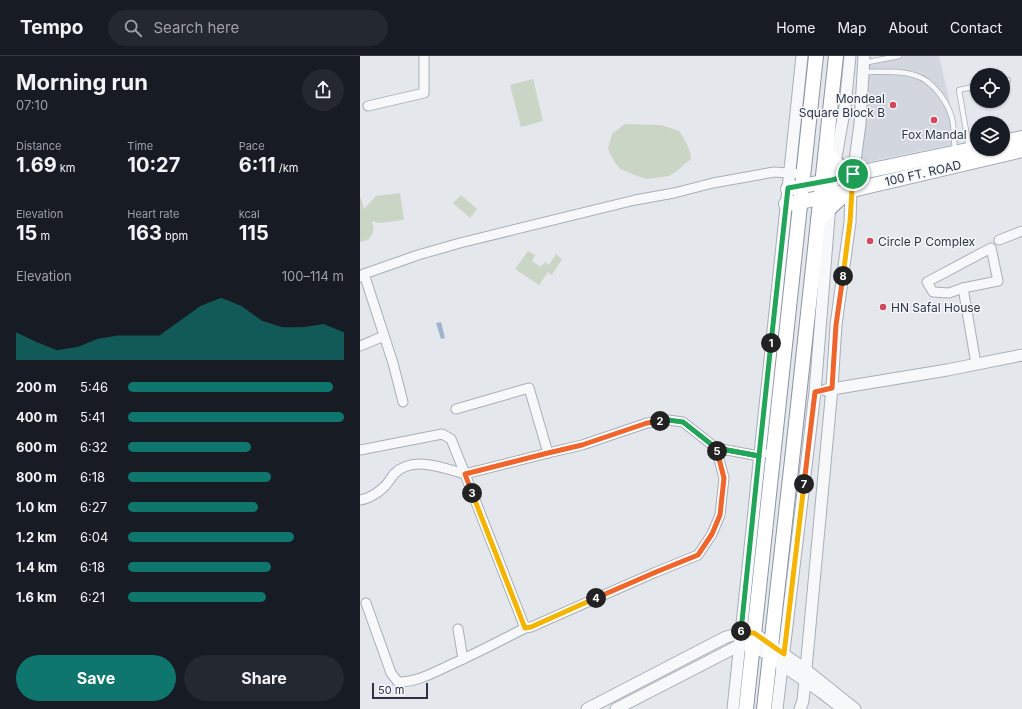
<!DOCTYPE html>
<meta charset="utf-8">
<style>
body{margin:0;font-family:Inter,sans-serif;background:#242831;color:#f1f3f6;height:100vh;display:flex;flex-direction:column;font-size:15px;white-space:nowrap}
*{box-sizing:border-box;margin:0}
p{font-size:13px;color:#9ea1a6}
.icon{flex:none;width:22px;height:22px;fill:none;stroke:currentColor;stroke-width:2;stroke-linecap:round;stroke-linejoin:round}
.map{position:relative;flex:1;overflow:hidden}
.drawer{display:flex;flex-direction:column;background:#171b24;width:360px}
.drawer>*{flex:none}
.tools{position:absolute;left:610px;top:12px;display:grid;gap:8px}
.tools a{display:grid;place-items:center;width:40px;height:40px;border-radius:50%;background:#171b24;box-shadow:0 1px 3px #0004;font-size:20px}
.scale{position:absolute;left:12px;bottom:10px;width:56px;box-sizing:border-box;padding-left:4px;border:2px solid #2b3445;border-top:0;font-size:11px;line-height:14px;white-space:nowrap;color:#2b3445;-webkit-text-stroke:3px #f4f6f9;paint-order:stroke}
.pin{position:absolute;display:grid;place-items:center;width:34px;height:34px;color:#fff;margin:-17px;border:2px solid #fff;border-radius:50%;box-shadow:0 1px 4px #0007}
.km{position:absolute;width:20px;height:20px;margin:-10px;border-radius:50%;background:#222;color:#fff;font-size:11px;line-height:20px;text-align:center}
.round{display:grid;place-items:center;flex:none;width:42px;height:42px;border-radius:21px;background:#242831}
.overview{display:flex;align-items:center;justify-content:space-between;height:68px;padding:0 16px}
h1{font-size:22px;font-weight:700;line-height:30px}
.figures{display:grid;grid-template-columns:repeat(3,1fr);gap:6px;height:68px;padding:4px 16px}
.figures div{display:grid;align-content:center}
.figures b{font-size:20px;font-weight:700}
.figures small{font-size:11px;font-weight:400}
.figures p{font-size:11px}
.chart{height:112px;padding:8px 16px}
.chart p{display:flex;justify-content:space-between}
.chart svg{width:100%;height:72px;margin-top:4px;fill:#0f766e;opacity:.7}
.button{display:flex;gap:8px;margin-top:auto;padding:8px 16px}
.button a{flex:1;height:46px;border-radius:24px;background:#0f766e;color:#fff;font-size:16px;font-weight:700;line-height:46px;text-align:center}
.button a+a{background:#242831;color:#f1f3f6}
ul{padding:0 16px;list-style:none;font-size:13px}
li{display:grid;grid-template-columns:64px 48px 1fr;align-items:center;height:30px}
li i{height:10px;border-radius:5px;background:#0f766e}
header{display:flex;align-items:center;gap:24px;box-sizing:border-box;height:56px;padding:0 20px;background:#171b24;border-bottom:1px solid #363941}
header strong{font-size:19px}
nav{display:flex;gap:22px;margin-inline-start:auto;font-size:14px}
.search{width:280px;height:36px;background:#242831;display:flex;align-items:center;gap:10px;box-sizing:border-box;padding:0 14px;border-radius:22px;color:#9ea1a6;font-size:15px}
main{display:flex;flex:1;min-height:0}
.map>svg:first-child{display:block}
</style>
<header>
<strong>Tempo</strong>
<div class="search"><svg class="icon" aria-label="search" viewBox="0 0 24 24"><circle cx="10" cy="10" r="6"/><path d="M15 15l6 6"/></svg>Search here</div>
<nav><a>Home</a><a>Map</a><a>About</a><a>Contact</a></nav>
</header>
<main>
<section class="drawer">
<div class="overview"><div><h1>Morning run</h1><p>07:10</p></div><a class="round"><svg class="icon" aria-label="share" viewBox="0 0 24 24"><path d="M12 15V3M7 8l5-5 5 5M5 13v7h14v-7"/></svg></a></div>
<div class="figures">
<div><p>Distance</p><b>1.69<small> km</small></b></div>
<div><p>Time</p><b>10:27</b></div>
<div><p>Pace</p><b>6:11<small> /km</small></b></div>
</div>
<div class="figures">
<div><p>Elevation</p><b>15<small> m</small></b></div>
<div><p>Heart rate</p><b>163<small> bpm</small></b></div>
<div><p>kcal</p><b>115</b></div>
</div>
<div class="chart"><p><span>Elevation</span>100–114 m</p>
<svg viewBox="0 0 160 44" preserveAspectRatio="none"><path d="M0 44V27L10 33L20 38L30 36L40 31L50 29L60 29L70 29L80 20L90 11L100 6L110 11L120 20L130 24L140 24L150 22L160 27V44z"/></svg>
</div>
<ul>
<li><b>200 m</b>5:46<i style="width:95%"></i></li>
<li><b>400 m</b>5:41<i style="width:100%"></i></li>
<li><b>600 m</b>6:32<i style="width:57%"></i></li>
<li><b>800 m</b>6:18<i style="width:66%"></i></li>
<li><b>1.0 km</b>6:27<i style="width:60%"></i></li>
<li><b>1.2 km</b>6:04<i style="width:77%"></i></li>
<li><b>1.4 km</b>6:18<i style="width:66%"></i></li>
<li><b>1.6 km</b>6:21<i style="width:64%"></i></li>
</ul>
<div class="button"><a>Save</a><a>Share</a></div>
</section>
<div class="map">
<svg width="662" height="653" viewBox="0 0 662 653">
<rect width="100%" height="100%" fill="#e4e7ec"/>
<polygon fill="#d2d6de" points="545,0 579,0 599,87 507,106 497,97 505,8"/>
<g fill="#c9d6c5">
<polygon points="173,23 183,65 161,71 150,29"/>
<path d="M265 68 301 69 319 75C325 84 330 92 331 103L318 114 309 120 287 123 277 120 260 113 254 105 248 93 252 78Z"/>
<path d="M40 137 44 164 19 167 12 165C16 176 11 185 0 186V142H1L4 153 16 140Z"/>
<polygon points="101,139 117,153 110,162 93,147"/>
<polygon points="168,195 175,199 172,205 181,211 185,206 189,209 196,198 202,203 192,219 188,216 179,229 155,213"/>
</g>
<polygon fill="#9fb4cc" points="81,266 85,282 81,283 76,267"/>
<g fill="none" stroke-linecap="round" stroke-linejoin="round">
<defs>
<g id="service">
<polyline points="503,7 539,0"/>
<path d="M504 16C520 16 538 14 554 19 573 24 590 48 593 67 594 76 594 86 595 95"/>
<polyline points="643,25 648,24"/>
<polyline points="609,92 599,34 617,30"/>
</g>
<g id="minor">
<polyline points="8,50 64,37 64,0"/>
<polyline points="639,184 662,175"/>
<polygon points="631,192 638,225 603,232 589,237 573,236 567,226"/>
<polyline points="4,218 33,307 43,346"/>
<polyline points="0,221 4,218 58,199 100,187 275,144 314,137 353,127 414,116 444,118"/>
<polyline points="603,232 616,308"/>
<polyline points="0,290 24,280"/>
<polyline points="96,353 169,332 188,397"/>
<polyline points="0,394 82,378 91,383 105,418"/>
<path d="M0 444C8 443 18 437 24 431 28 427 31 422 34 418 52 399 84 412 105 418"/>
<path d="M6 547 31 617 38 626C57 626 73 617 90 609 115 598 140 585 165 572L171 571 296 516 338 499 352 478 360 459 364 422 356 392"/>
<polyline points="165,572 105,418 188,397 222,389 287,367 308,364 323,366 356,392 399,400 404,397"/>
<polyline points="98,573 103,603"/>
</g>
<g id="tertiary">
<polyline points="472,131 475,107 485,50 490,0"/>
<polyline points="466,334 587,314 662,299"/>
<polyline points="227,653 366,581 381,577 394,577 445,613 495,653"/>
<polyline points="256,653 380,589 393,589 461,636 483,653"/>
<polyline points="373,653 442,0"/>
<polyline points="417,653 455,336 470,148"/>
<polyline points="440,653 443,645 472,332 476,269 490,166 491,134 500,68 504,0"/>
</g>
<g id="primary">
<polyline points="643,86 662,82"/>
<polyline points="428,133 472,124 493,118 617,92"/>
<polyline points="426,148 441,146 662,94"/>
</g>
<g id="trunk">
<path d="M466 96C474 106 481 113 493 118"/>
<polyline points="458,164 476,146 491,134"/>
<polyline points="386,653 456,0"/>
<polyline points="404,653 433,395 476,0"/>
</g>
</defs>
<use href="#service" stroke="#a9aeb7" stroke-width="6"/>
<use href="#minor" stroke="#a9aeb7" stroke-width="11"/>
<use href="#tertiary" stroke="#a9aeb7" stroke-width="13"/>
<use href="#primary" stroke="#a3abb8" stroke-width="16"/>
<use href="#trunk" stroke="#8b94a3" stroke-width="16"/>
<use href="#service" stroke="#f7f8fa" stroke-width="4.5"/>
<use href="#minor" stroke="#f7f8fa" stroke-width="9"/>
<use href="#tertiary" stroke="#f7f8fa" stroke-width="11"/>
<use href="#primary" stroke="#fff" stroke-width="14"/>
<use href="#trunk" stroke="#fff" stroke-width="14"/>
</g>
<g fill="none" stroke-linecap="round" stroke-linejoin="round">
<defs>
<polyline id="split-1" points="411,287 428,132 472,124 493,118"/>
<polyline id="split-2" points="300,365 308,364 323,366 356,392 399,400 411,287"/>
<polyline id="split-3" points="112,437 105,418 188,397 222,389 287,367 300,365"/>
<polyline id="split-4" points="112,437 165,572 171,571 236,542"/>
<polyline id="split-5" points="236,542 296,516 338,499 352,478 360,459 364,422 357,395"/>
<polyline id="split-6" points="357,395 356,392 399,400 381,575"/>
<polyline id="split-7" points="381,575 381,577 394,577 424,598 444,428"/>
<polyline id="split-8" points="444,428 455,336 472,332 476,269 483,220"/>
<polyline id="split-9" points="483,220 490,166 493,118"/>
</defs>
<use href="#split-1" stroke="#fff" stroke-width="8"/>
<use href="#split-2" stroke="#fff" stroke-width="8"/>
<use href="#split-3" stroke="#fff" stroke-width="8"/>
<use href="#split-4" stroke="#fff" stroke-width="8"/>
<use href="#split-5" stroke="#fff" stroke-width="8"/>
<use href="#split-6" stroke="#fff" stroke-width="8"/>
<use href="#split-7" stroke="#fff" stroke-width="8"/>
<use href="#split-8" stroke="#fff" stroke-width="8"/>
<use href="#split-9" stroke="#fff" stroke-width="8"/>
<use href="#split-1" stroke="#22a559" stroke-width="5"/>
<use href="#split-2" stroke="#22a559" stroke-width="5"/>
<use href="#split-3" stroke="#f0652b" stroke-width="5"/>
<use href="#split-4" stroke="#f5b400" stroke-width="5"/>
<use href="#split-5" stroke="#f0652b" stroke-width="5"/>
<use href="#split-6" stroke="#22a559" stroke-width="5"/>
<use href="#split-7" stroke="#f5b400" stroke-width="5"/>
<use href="#split-8" stroke="#f0652b" stroke-width="5"/>
<use href="#split-9" stroke="#f5b400" stroke-width="5"/>
</g>
<g fill="#d1495b" stroke="#f4f6f9" stroke-width="1.5">
<circle cx="533" cy="49" r="4"/>
<circle cx="574" cy="64" r="4"/>
<circle cx="510" cy="185" r="4"/>
<circle cx="523" cy="251" r="4"/>
</g>
<g text-anchor="middle" dominant-baseline="central" stroke-width="3" stroke-linejoin="round" paint-order="stroke">
<g font-size="12" fill="#2b3445" stroke="#f4f6f9" text-anchor="start">
<text x="525" y="42" text-anchor="end">Mondeal<tspan x="525" dy="14">Square Block B</tspan></text>
<text x="574" y="78" text-anchor="middle">Fox Mandal</text>
<text x="518" y="185">Circle P Complex</text>
<text x="531" y="251">HN Safal House</text>
</g>
<g font-size="12" fill="#2b3445" stroke="#f4f6f9">
<text transform="translate(563 117) rotate(-13)">100 FT. ROAD</text>
</g>
</g>
</svg>
<div class="tools">
<a><svg class="icon" aria-label="locate" viewBox="0 0 24 24"><circle cx="12" cy="12" r="6"/><path d="M12 2v4M12 18v4M2 12h4M18 12h4"/></svg></a>
<a><svg class="icon" aria-label="layers" viewBox="0 0 24 24"><path d="M12 4l9 5-9 5-9-5zM3 14l9 5 9-5"/></svg></a>
</div>
<div class="scale">50 m</div>
<div class="pin" style="left:493px;top:118px;background:#1e9e55"><svg class="icon" aria-label="arrive" viewBox="0 0 24 24"><path d="M6 21V4h12l-3 4 3 4H6"/></svg></div>
<b class="km" style="left:411px;top:287px">1</b>
<b class="km" style="left:300px;top:365px">2</b>
<b class="km" style="left:112px;top:437px">3</b>
<b class="km" style="left:236px;top:542px">4</b>
<b class="km" style="left:357px;top:395px">5</b>
<b class="km" style="left:381px;top:575px">6</b>
<b class="km" style="left:444px;top:428px">7</b>
<b class="km" style="left:483px;top:220px">8</b>
</div>
</main>
